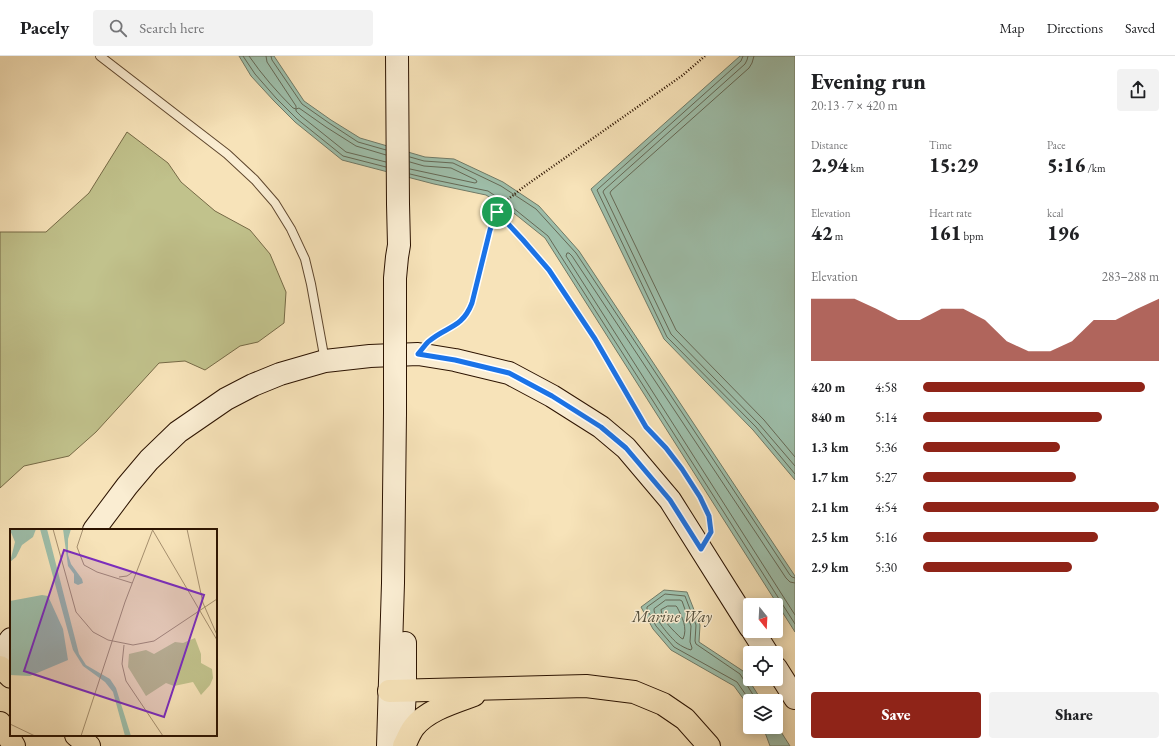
<!DOCTYPE html>
<meta charset="utf-8">
<style>
body{margin:0;font-family:"EB Garamond",serif;background:#f2f2f2;color:#202124;height:100vh;display:flex;flex-direction:column;font-size:15px;white-space:nowrap}
*{box-sizing:border-box;margin:0}
p{font-size:13px;color:#757577}
.icon{flex:none;width:22px;height:22px;fill:none;stroke:currentColor;stroke-width:2;stroke-linecap:round;stroke-linejoin:round}
.map{position:relative;flex:1;overflow:hidden}
.details{display:flex;flex-direction:column;background:#fff;width:380px}
.details>*{flex:none}
.needle{width:26px;rotate:162deg}
.buttons{position:absolute;left:743px;top:542px;display:grid;gap:8px}
.buttons a{display:grid;place-items:center;width:40px;height:40px;border-radius:4px;background:#fff;box-shadow:0 2px 10px #0003;font-size:20px}
.pin{position:absolute;display:grid;place-items:center;width:34px;height:34px;color:#fff;margin:-17px;border:2px solid #fff;border-radius:50%;box-shadow:0 1px 4px #0007}
.round{display:grid;place-items:center;flex:none;width:42px;height:42px;border-radius:4px;background:#f2f2f2}
.summary{display:flex;align-items:center;justify-content:space-between;height:68px;padding:0 16px}
h1{font-size:22px;font-weight:800;line-height:30px}
.metrics{display:grid;grid-template-columns:repeat(3,1fr);gap:6px;height:68px;padding:4px 16px}
.metrics div{display:grid;align-content:center}
.metrics b{font-size:20px;font-weight:800}
.metrics small{font-size:11px;font-weight:400}
.metrics p{font-size:11px}
.chart{height:112px;padding:8px 16px}
.chart p{display:flex;justify-content:space-between}
.chart svg{width:100%;height:72px;margin-top:4px;fill:#8f2418;opacity:.7}
.cta{display:flex;gap:8px;margin-top:auto;padding:8px 16px}
.cta a{flex:1;height:46px;border-radius:4px;background:#8f2418;color:#fff;font-size:16px;font-weight:800;line-height:46px;text-align:center}
.cta a+a{background:#f2f2f2;color:#202124}
ul{padding:0 16px;list-style:none;font-size:13px}
li{display:grid;grid-template-columns:64px 48px 1fr;align-items:center;height:30px}
li i{height:10px;border-radius:5px;background:#8f2418}
header{display:flex;align-items:center;gap:24px;box-sizing:border-box;height:56px;padding:0 20px;background:#fff;border-bottom:1px solid #e0e0e0}
header strong{font-size:19px}
nav{display:flex;gap:22px;margin-inline-start:auto;font-size:14px}
.search{width:280px;height:36px;background:#f2f2f2;display:flex;align-items:center;gap:10px;box-sizing:border-box;padding:0 14px;border-radius:4px;color:#757577;font-size:15px}
main{display:flex;flex:1;min-height:0}
.map>svg:first-child{display:block}
</style>
<header>
<strong>Pacely</strong>
<div class="search"><svg class="icon" aria-label="search" viewBox="0 0 24 24"><circle cx="10" cy="10" r="6"/><path d="M15 15l6 6"/></svg>Search here</div>
<nav><a>Map</a><a>Directions</a><a>Saved</a></nav>
</header>
<main>
<div class="map">
<svg width="795" height="690" viewBox="0 0 795 690">
<rect width="100%" height="100%" fill="#f7e3b9"/>
<filter id="stains"><feTurbulence type="fractalNoise" baseFrequency=".005" numOctaves="4"/><feColorMatrix values="0 0 0 0 .2 0 0 0 0 .09 0 0 0 0 .02 0 0 0 .5 -.17"/></filter>
<radialGradient id="worn" r=".72"><stop offset=".6" stop-color="#630" stop-opacity="0"/><stop offset="1" stop-color="#630" stop-opacity=".3"/></radialGradient>
<polygon fill="#c1c28c" stroke="#766a46" points="127,76 168,107 181,126 215,155 250,174 270,198 286,236 284,267 258,286 240,290 205,314 185,305 159,307 96,376 69,400 24,410 0,432 0,176 46,176 89,137"/>
<g fill="#9ebfab" stroke="#707a67">
<polygon points="239,0 274,0 304,45 331,64 360,82 425,101 454,103 503,126 539,150 579,195 795,520 795,576 545,182 510,154 486,139 434,128 342,104 295,66 274,45 251,20"/>
<polygon points="740,0 795,0 795,424 753,374 664,283 591,133"/>
<polygon points="664,534 687,536 700,569 699,586 743,615 762,645 750,645 750,652 734,630 671,594 653,573 641,551"/>
<polygon points="776,668 790,690 770,690 763,671 776,671"/>
</g>
<g fill="none" stroke-linecap="round" stroke-linejoin="round">
<g stroke="#656956" stroke-width="1">
<polyline points="243,0 255,18 276,42 297,63 343,100 386,111"/>
<path d="M249 0C262 19 277 36 293 52L296 53V50L267 6 266 0"/>
<polyline points="271,0 272,4 302,48 329,67 358,86 386,94"/>
<polyline points="743,0 741,5 598,133 597,134 667,281 756,371 795,418"/>
<polyline points="748,0 747,4 745,8 604,134 603,136 671,278 759,368 795,410"/>
<polyline points="754,0 752,7 749,12 611,135 610,137 676,274 764,364 795,401"/>
<polyline points="386,99 356,90 326,71 299,52 296,53 296,55 301,60 346,96 386,106"/>
<polyline points="410,101 424,105 453,107 501,130 536,153 576,197 790,519 792,521 795,522"/>
<polyline points="410,106 424,110 451,112 476,124 477,126 475,127 410,113"/>
<polyline points="410,118 435,124 488,135 512,151 548,180 795,568"/>
<polyline points="795,527 790,526 786,522 572,200 569,197 567,197 566,200 795,559"/>
<path d="M666 544H680L682 545 691 570 690 586 692 592 691 594C687 593 681 590 677 587 670 581 653 561 654 553Z"/>
<path d="M668 550H676L677 551C682 561 688 572 683 583L681 582C674 575 662 565 661 554Z"/>
<polyline points="750,645 737,626 674,591 656,570 647,553 647,551 665,538 685,540 696,569 695,585 696,588 740,618 757,645"/>
</g>
<defs>
<polyline id="lane" points="100,0 227,98 255,124 275,147 291,173 305,203 311,228 325,305"/>
<g id="secondary">
<polyline points="395,255 395,222 397,201 399,189 398,148 397,0"/>
<polyline points="94,474 127,430 149,404 178,376 226,343 253,329 280,318 325,305 370,300 418,298 455,304 509,317 552,340 601,371 626,392 670,444 750,571"/>
<polyline points="753,575 767,597"/>
<polyline points="0,598 11,583"/>
<polyline points="776,612 795,642"/>
<polyline points="402,685 405,635 405,587"/>
<polyline points="388,690 393,527 395,357"/>
</g>
<g id="primary">
<polyline points="0,611 11,621"/>
<polyline points="389,635 586,630 634,636 663,648 685,663 709,690"/>
<polyline points="0,667 14,690"/>
<polyline points="76,679 89,690"/>
<path d="M404 690C407 684 410 676 414 671 427 654 455 646 474 639"/>
</g>
</defs>
<use href="#lane" stroke="#5f472e" stroke-width="10"/>
<use href="#secondary" stroke="#2c1300" stroke-width="24"/>
<use href="#primary" stroke="#2c1300" stroke-width="24"/>
<g stroke="#2c1300" stroke-width="2.5" stroke-dasharray="1 2" stroke-linecap="butt">
<polyline points="497,156 523,183 549,214 595,283 618,321 646,371 666,391 682,413 700,441 709,460 711,473"/>
<path d="M434 282C452 269 463 270 472 247L490 174 497 156 498 151 525 130 683 19 705 0"/>
</g>
<use href="#lane" stroke="#faedd2" stroke-width="8"/>
<use href="#secondary" stroke="#faedd2" stroke-width="22"/>
<use href="#primary" stroke="#f7e3b9" stroke-width="22"/>
<defs>
<polyline id="secondary-bridge" points="395,255 395,357"/>
</defs>
<use href="#secondary-bridge" stroke="#2c1300" stroke-width="24" stroke-linecap="butt"/>
<use href="#secondary-bridge" stroke="#faedd2" stroke-width="22"/>
</g>
<g fill="none" stroke-linecap="round" stroke-linejoin="round">
<defs>
<path id="route" d="M497 156 523 184 549 214 595 283 646 371 666 392 682 413 700 441 709 460 711 476 701 493 670 444 626 392 601 371 552 340 509 317 455 304 418 298C421 295 424 290 428 286 446 270 462 273 472 247L490 174Z"/>
</defs>
<use href="#route" stroke="#fff" stroke-width="8"/>
<use href="#route" stroke="#1a73e8" stroke-width="5"/>
</g>
<g text-anchor="middle" dominant-baseline="central" stroke-width="3" stroke-linejoin="round" paint-order="stroke">
<g font-size="16" font-style="italic" fill="#544f3c" stroke="#faedd2">
<text x="672" y="560">Marine Way</text>
</g>
</g>
<g transform="translate(10 473)">
<rect width="207" height="207" fill="#f7e3b9"/>
<path d="M185 109 191 125V134L202 140 203 149 200 156 191 166 183 153 164 157 156 154 136 167 118 138 119 125 136 121 144 125 165 113 173 114Z" fill="#c1c28c"/>
<path d="M26 0 23 8 12 16 6 28 0 33 5 13 0 1ZM30 0H37L69 125 76 136 100 150 106 159 121 207H115L103 163 95 153 73 137 63 121ZM53 0H61L58 10V26L61 35 72 50 73 54 68 56 64 54V45L58 37ZM32 66 38 67 53 100 58 131 20 147 0 146V72Z" fill="#9ebfab"/>
<path fill="none" stroke="#a6906f" stroke-width="1" d="M43 0 66 83 83 103 98 111 123 116 144 112 207 70M73 0 67 18 74 36 87 43 122 54M142 0 207 111M177 0 193 74 207 106M109 48 117 47 123 43M114 116 112 135 116 152 153 207M0 195 25 207M71 207 115 73 143 0"/>
<path fill="#7b2cbf" fill-opacity="0.15" stroke="#7b2cbf" stroke-width="2" d="M54 21 194 66 154 188 14 142Z"/>
<rect width="207" height="207" fill="none" stroke="#2c1300" stroke-width="2"/>
</g>
<rect width="100%" height="100%" filter="url(#stains)"/>
<rect width="100%" height="100%" fill="url(#worn)"/>
</svg>
<div class="buttons">
<a><svg class="needle" viewBox="-14 -14 28 28"><path d="M0-13l5 13h-10z" fill="#e53935"/><path d="M0 13l5-13h-10z" fill="#757577"/></svg></a>
<a><svg class="icon" aria-label="locate" viewBox="0 0 24 24"><circle cx="12" cy="12" r="6"/><path d="M12 2v4M12 18v4M2 12h4M18 12h4"/></svg></a>
<a><svg class="icon" aria-label="layers" viewBox="0 0 24 24"><path d="M12 4l9 5-9 5-9-5zM3 14l9 5 9-5"/></svg></a>
</div>
<div class="pin" style="left:497px;top:156px;background:#1e9e55"><svg class="icon" aria-label="arrive" viewBox="0 0 24 24"><path d="M6 21V4h12l-3 4 3 4H6"/></svg></div>
</div>
<section class="details">
<div class="summary"><div><h1>Evening run</h1><p>20:13 · 7 × 420 m</p></div><a class="round"><svg class="icon" aria-label="share" viewBox="0 0 24 24"><path d="M12 15V3M7 8l5-5 5 5M5 13v7h14v-7"/></svg></a></div>
<div class="metrics">
<div><p>Distance</p><b>2.94<small> km</small></b></div>
<div><p>Time</p><b>15:29</b></div>
<div><p>Pace</p><b>5:16<small> /km</small></b></div>
</div>
<div class="metrics">
<div><p>Elevation</p><b>42<small> m</small></b></div>
<div><p>Heart rate</p><b>161<small> bpm</small></b></div>
<div><p>kcal</p><b>196</b></div>
</div>
<div class="chart"><p><span>Elevation</span>283–288 m</p>
<svg viewBox="0 0 160 44" preserveAspectRatio="none"><path d="M0 44V6L10 6L20 6L30 12L40 19L50 19L60 12L70 12L80 19L90 32L100 38L110 38L120 32L130 19L140 19L150 12L160 6V44z"/></svg>
</div>
<ul>
<li><b>420 m</b>4:58<i style="width:94%"></i></li>
<li><b>840 m</b>5:14<i style="width:76%"></i></li>
<li><b>1.3 km</b>5:36<i style="width:58%"></i></li>
<li><b>1.7 km</b>5:27<i style="width:65%"></i></li>
<li><b>2.1 km</b>4:54<i style="width:100%"></i></li>
<li><b>2.5 km</b>5:16<i style="width:74%"></i></li>
<li><b>2.9 km</b>5:30<i style="width:63%"></i></li>
</ul>
<div class="cta"><a>Save</a><a>Share</a></div>
</section>
</main>
